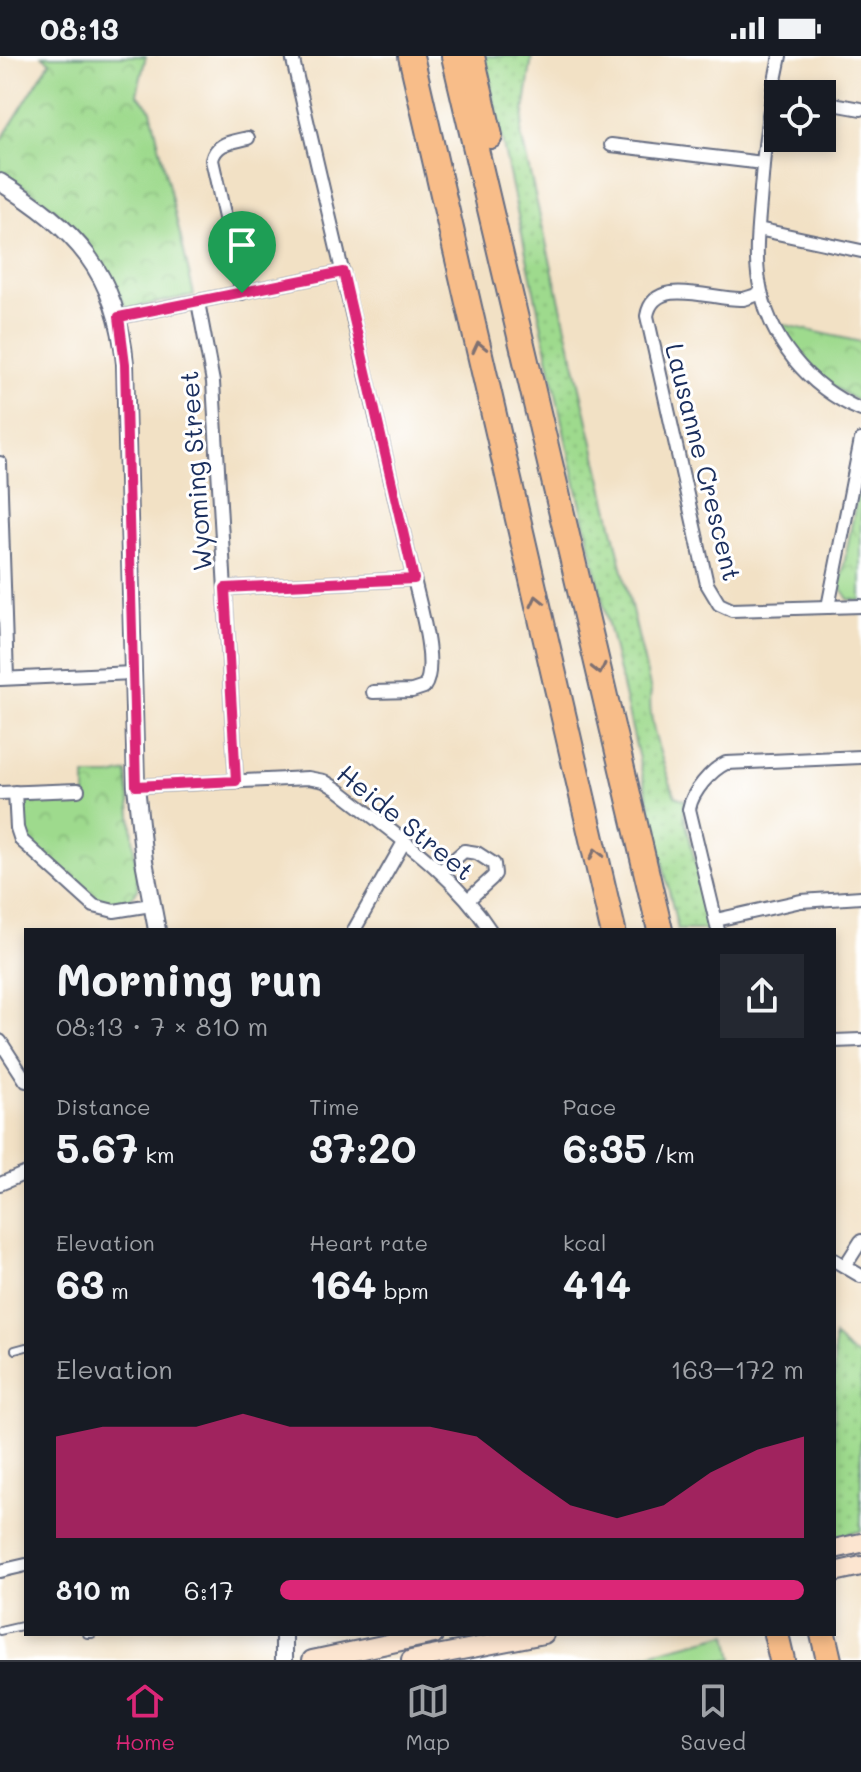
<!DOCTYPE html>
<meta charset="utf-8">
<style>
body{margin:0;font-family:Mali,sans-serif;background:#242831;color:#f1f3f6;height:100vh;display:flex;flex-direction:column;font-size:30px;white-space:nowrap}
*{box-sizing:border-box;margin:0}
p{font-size:26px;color:#9ea1a6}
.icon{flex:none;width:44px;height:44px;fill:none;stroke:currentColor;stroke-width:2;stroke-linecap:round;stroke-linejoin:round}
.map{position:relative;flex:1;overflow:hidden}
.sheet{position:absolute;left:24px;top:872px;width:812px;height:708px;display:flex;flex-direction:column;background:#171b24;border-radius:0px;box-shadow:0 4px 12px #0003}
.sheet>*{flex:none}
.buttons{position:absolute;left:764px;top:24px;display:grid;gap:16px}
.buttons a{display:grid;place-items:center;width:72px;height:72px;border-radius:0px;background:#171b24;box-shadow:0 4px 12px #0003;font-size:40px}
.pin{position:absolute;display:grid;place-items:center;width:68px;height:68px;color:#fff;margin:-82px -34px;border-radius:50% 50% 50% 0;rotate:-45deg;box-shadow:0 0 8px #0007}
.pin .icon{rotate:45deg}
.round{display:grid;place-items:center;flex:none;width:84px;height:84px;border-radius:0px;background:#242831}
.overview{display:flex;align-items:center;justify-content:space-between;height:136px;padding:0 32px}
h1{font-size:44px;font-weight:700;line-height:60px}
.figures{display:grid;grid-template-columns:repeat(3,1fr);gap:12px;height:136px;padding:8px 32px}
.figures div{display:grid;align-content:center}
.figures b{font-size:40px;font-weight:700}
.figures small{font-size:22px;font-weight:400}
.figures p{font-size:22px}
.chart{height:224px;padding:16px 32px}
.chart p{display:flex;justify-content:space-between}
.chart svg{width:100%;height:144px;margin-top:8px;fill:#db2777;opacity:.7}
ul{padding:0 32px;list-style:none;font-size:26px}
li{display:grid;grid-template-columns:128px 96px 1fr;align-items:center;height:60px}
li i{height:20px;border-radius:10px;background:#db2777}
.status{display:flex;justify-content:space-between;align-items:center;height:56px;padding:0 40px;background:#171b24;direction:ltr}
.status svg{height:22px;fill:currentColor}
.dock{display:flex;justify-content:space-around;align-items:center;height:112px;border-top:2px solid #363941;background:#171b24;font-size:22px;color:#9ea1a6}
.dock a{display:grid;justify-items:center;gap:4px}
.dock .current{color:#db2777}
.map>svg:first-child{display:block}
</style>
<div class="status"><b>08:13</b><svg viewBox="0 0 49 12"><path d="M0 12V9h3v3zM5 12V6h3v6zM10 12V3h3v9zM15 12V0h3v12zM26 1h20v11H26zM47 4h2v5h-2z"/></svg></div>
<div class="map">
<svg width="861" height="1604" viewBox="0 0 861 1604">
<defs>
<pattern id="grass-dots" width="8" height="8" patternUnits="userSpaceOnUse" patternTransform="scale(2)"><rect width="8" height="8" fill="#9eda8d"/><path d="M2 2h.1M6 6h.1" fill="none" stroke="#88bb7c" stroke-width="1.8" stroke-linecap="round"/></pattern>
<pattern id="park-crowns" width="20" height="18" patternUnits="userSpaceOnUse" patternTransform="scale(2)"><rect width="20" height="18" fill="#9eda8d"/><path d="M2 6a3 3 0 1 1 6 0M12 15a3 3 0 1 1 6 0" fill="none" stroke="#88bb7c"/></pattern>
</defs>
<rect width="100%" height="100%" fill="#fff"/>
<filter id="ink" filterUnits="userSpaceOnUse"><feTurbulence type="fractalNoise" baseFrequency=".0125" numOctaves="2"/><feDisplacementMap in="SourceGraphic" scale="16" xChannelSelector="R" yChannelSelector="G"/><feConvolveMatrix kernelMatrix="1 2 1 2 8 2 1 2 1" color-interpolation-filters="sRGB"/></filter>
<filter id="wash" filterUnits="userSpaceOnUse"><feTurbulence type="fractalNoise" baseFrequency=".006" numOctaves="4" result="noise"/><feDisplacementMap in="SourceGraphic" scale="32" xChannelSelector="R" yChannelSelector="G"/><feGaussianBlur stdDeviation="1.8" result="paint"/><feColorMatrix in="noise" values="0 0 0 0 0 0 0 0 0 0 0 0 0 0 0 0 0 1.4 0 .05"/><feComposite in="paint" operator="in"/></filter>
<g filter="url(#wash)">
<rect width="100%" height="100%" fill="#f2e1c5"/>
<g fill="url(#grass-dots)" stroke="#5c8476" stroke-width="2">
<path d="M484 0H532L521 79 651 635C646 664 665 712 675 740L685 744 684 758 711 874H678L565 380Z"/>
<polygon points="834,1280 848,1295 861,1302 861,1475 834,1481"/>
</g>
<g fill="url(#park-crowns)" stroke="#5c8476" stroke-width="2">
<path d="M42 0H146L137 38 151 54 194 239 127 253C91 184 66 156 0 115V86L50 6Z"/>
<path d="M781 268 861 286V347C825 329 799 304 781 268Z"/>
<polygon points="861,419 861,545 848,543 840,530"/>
<path d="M127 716 138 834 127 846C117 849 105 849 96 844 82 835 35 794 27 780 21 771 20 752 29 745 39 738 72 740 85 739V720H111Z"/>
</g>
<polygon fill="#9eda8d" stroke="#5c8476" stroke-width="2" points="728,1578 733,1604 626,1604 727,1578"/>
</g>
<g filter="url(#ink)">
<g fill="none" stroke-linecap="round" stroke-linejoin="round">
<defs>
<g id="service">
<polyline points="15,1294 26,1291"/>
<polyline points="0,1575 26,1569"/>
<polyline points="87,1578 92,1578"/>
</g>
<g id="minor">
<path d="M292 0 414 523C419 547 439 611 424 631L412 635 373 636"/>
<path d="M780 0C770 44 764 88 761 133 759 164 754 195 759 225 768 283 808 331 861 354"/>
<polyline points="822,46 861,53"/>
<polyline points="611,89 763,107"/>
<polyline points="758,173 861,195"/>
<path d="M242 237 212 104C216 86 233 86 248 82"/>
<path d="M761 237C756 239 749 242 743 243 714 245 654 218 647 260L707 528 719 548 732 554 861 550"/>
<polyline points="198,246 213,326 236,725"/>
<polyline points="119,261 343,216"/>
<polyline points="0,407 7,622"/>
<polyline points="225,532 414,523"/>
<polyline points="828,551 861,384"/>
<polyline points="0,623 133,617"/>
<path d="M136 730 308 722 324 725 337 733C391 776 452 815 490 874"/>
<polyline points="15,736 17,772 21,784 94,850 114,855 151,849"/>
<polyline points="0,737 78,734"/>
<polyline points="441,815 464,795 477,797 494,808 495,818 492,822 468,844"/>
<polyline points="716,864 801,845 861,841"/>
<polyline points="354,874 404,786"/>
<path d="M718 874 689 753C692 736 711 714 726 707L861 701"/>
<polyline points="0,985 26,1025"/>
<polyline points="834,985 861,984"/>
<polyline points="0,1128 26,1117"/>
<polyline points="834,1204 861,1220"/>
<polyline points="845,1210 861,1185"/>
<polyline points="0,1515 26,1509"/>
</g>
<g id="tertiary">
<path d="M0 126C75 173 117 216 125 308L136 730 144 805 157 874"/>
<polyline points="284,1604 284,1578"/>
</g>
<g id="secondary">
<polyline points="834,1493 861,1487"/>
<polyline points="834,1516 861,1510"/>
<polyline points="312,1604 434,1578"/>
<polyline points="411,1604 544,1578"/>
</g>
<g id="motorway">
<polyline points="411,0 613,874"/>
<polyline points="454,0 660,874"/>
<polyline points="472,0 490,80"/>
<polyline points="776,1578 782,1604"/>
<polyline points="823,1578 829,1604"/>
</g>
</defs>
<use href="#service" stroke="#666d82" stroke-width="10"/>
<use href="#minor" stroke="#666d82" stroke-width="16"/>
<use href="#tertiary" stroke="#666d82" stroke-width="20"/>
<use href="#secondary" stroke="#666d82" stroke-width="22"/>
<use href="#motorway" stroke="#666d82" stroke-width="28"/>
<use href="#service" stroke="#fff" stroke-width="6"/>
<use href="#minor" stroke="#fff" stroke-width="12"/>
<use href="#tertiary" stroke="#fff" stroke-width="16"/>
<use href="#secondary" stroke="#fce5d0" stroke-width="18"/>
<use href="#motorway" stroke="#f8bd89" stroke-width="24"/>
</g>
<defs><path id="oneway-chevron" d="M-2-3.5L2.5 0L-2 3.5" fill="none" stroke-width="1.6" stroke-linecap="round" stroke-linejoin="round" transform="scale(2)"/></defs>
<g stroke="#7e6f71">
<use href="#oneway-chevron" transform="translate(479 291) rotate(-103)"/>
<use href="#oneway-chevron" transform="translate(537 545) rotate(-103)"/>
<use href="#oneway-chevron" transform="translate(599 613) rotate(77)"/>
<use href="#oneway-chevron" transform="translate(596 798) rotate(-103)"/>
</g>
</g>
<g fill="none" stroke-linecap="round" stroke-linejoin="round" filter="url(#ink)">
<defs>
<polygon id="route" points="343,216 414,523 225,532 236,725 136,730 125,308 119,261"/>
</defs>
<use href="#route" stroke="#fff" stroke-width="16"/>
<use href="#route" stroke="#db2777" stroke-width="10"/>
</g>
<g text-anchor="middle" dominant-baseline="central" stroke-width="6" stroke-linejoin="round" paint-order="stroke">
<g font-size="26" fill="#1b2f5e" stroke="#fff">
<text transform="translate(704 406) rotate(76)">Lausanne Crescent</text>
<text transform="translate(195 415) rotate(-94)">Wyoming Street</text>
<text transform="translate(406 766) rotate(39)">Heide Street</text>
</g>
</g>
</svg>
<div class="buttons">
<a><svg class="icon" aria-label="locate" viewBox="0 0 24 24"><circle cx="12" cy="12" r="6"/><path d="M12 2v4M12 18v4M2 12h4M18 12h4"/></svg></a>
</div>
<div class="pin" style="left:242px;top:237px;background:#1e9e55"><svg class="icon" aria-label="arrive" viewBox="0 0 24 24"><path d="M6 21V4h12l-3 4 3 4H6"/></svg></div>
<section class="sheet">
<div class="overview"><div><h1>Morning run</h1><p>08:13 · 7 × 810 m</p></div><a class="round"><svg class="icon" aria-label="share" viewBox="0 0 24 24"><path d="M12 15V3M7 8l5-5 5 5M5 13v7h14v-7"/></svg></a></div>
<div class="figures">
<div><p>Distance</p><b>5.67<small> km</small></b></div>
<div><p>Time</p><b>37:20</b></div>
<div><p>Pace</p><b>6:35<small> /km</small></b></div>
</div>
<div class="figures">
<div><p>Elevation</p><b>63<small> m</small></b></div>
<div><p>Heart rate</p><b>164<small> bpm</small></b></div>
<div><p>kcal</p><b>414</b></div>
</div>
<div class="chart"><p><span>Elevation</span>163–172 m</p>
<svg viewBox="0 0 160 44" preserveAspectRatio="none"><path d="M0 44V13L10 10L20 10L30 10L40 6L50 10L60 10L70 10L80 10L90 13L100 24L110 34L120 38L130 34L140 24L150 17L160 13V44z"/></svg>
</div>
<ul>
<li><b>810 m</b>6:17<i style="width:100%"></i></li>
</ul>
</section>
</div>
<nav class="dock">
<a class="current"><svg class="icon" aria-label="home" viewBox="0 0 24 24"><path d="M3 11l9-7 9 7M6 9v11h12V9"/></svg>Home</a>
<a><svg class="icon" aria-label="map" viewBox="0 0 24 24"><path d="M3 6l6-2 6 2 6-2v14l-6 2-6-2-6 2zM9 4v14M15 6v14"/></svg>Map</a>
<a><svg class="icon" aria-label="saved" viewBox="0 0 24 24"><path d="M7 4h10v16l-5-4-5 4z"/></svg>Saved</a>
</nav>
